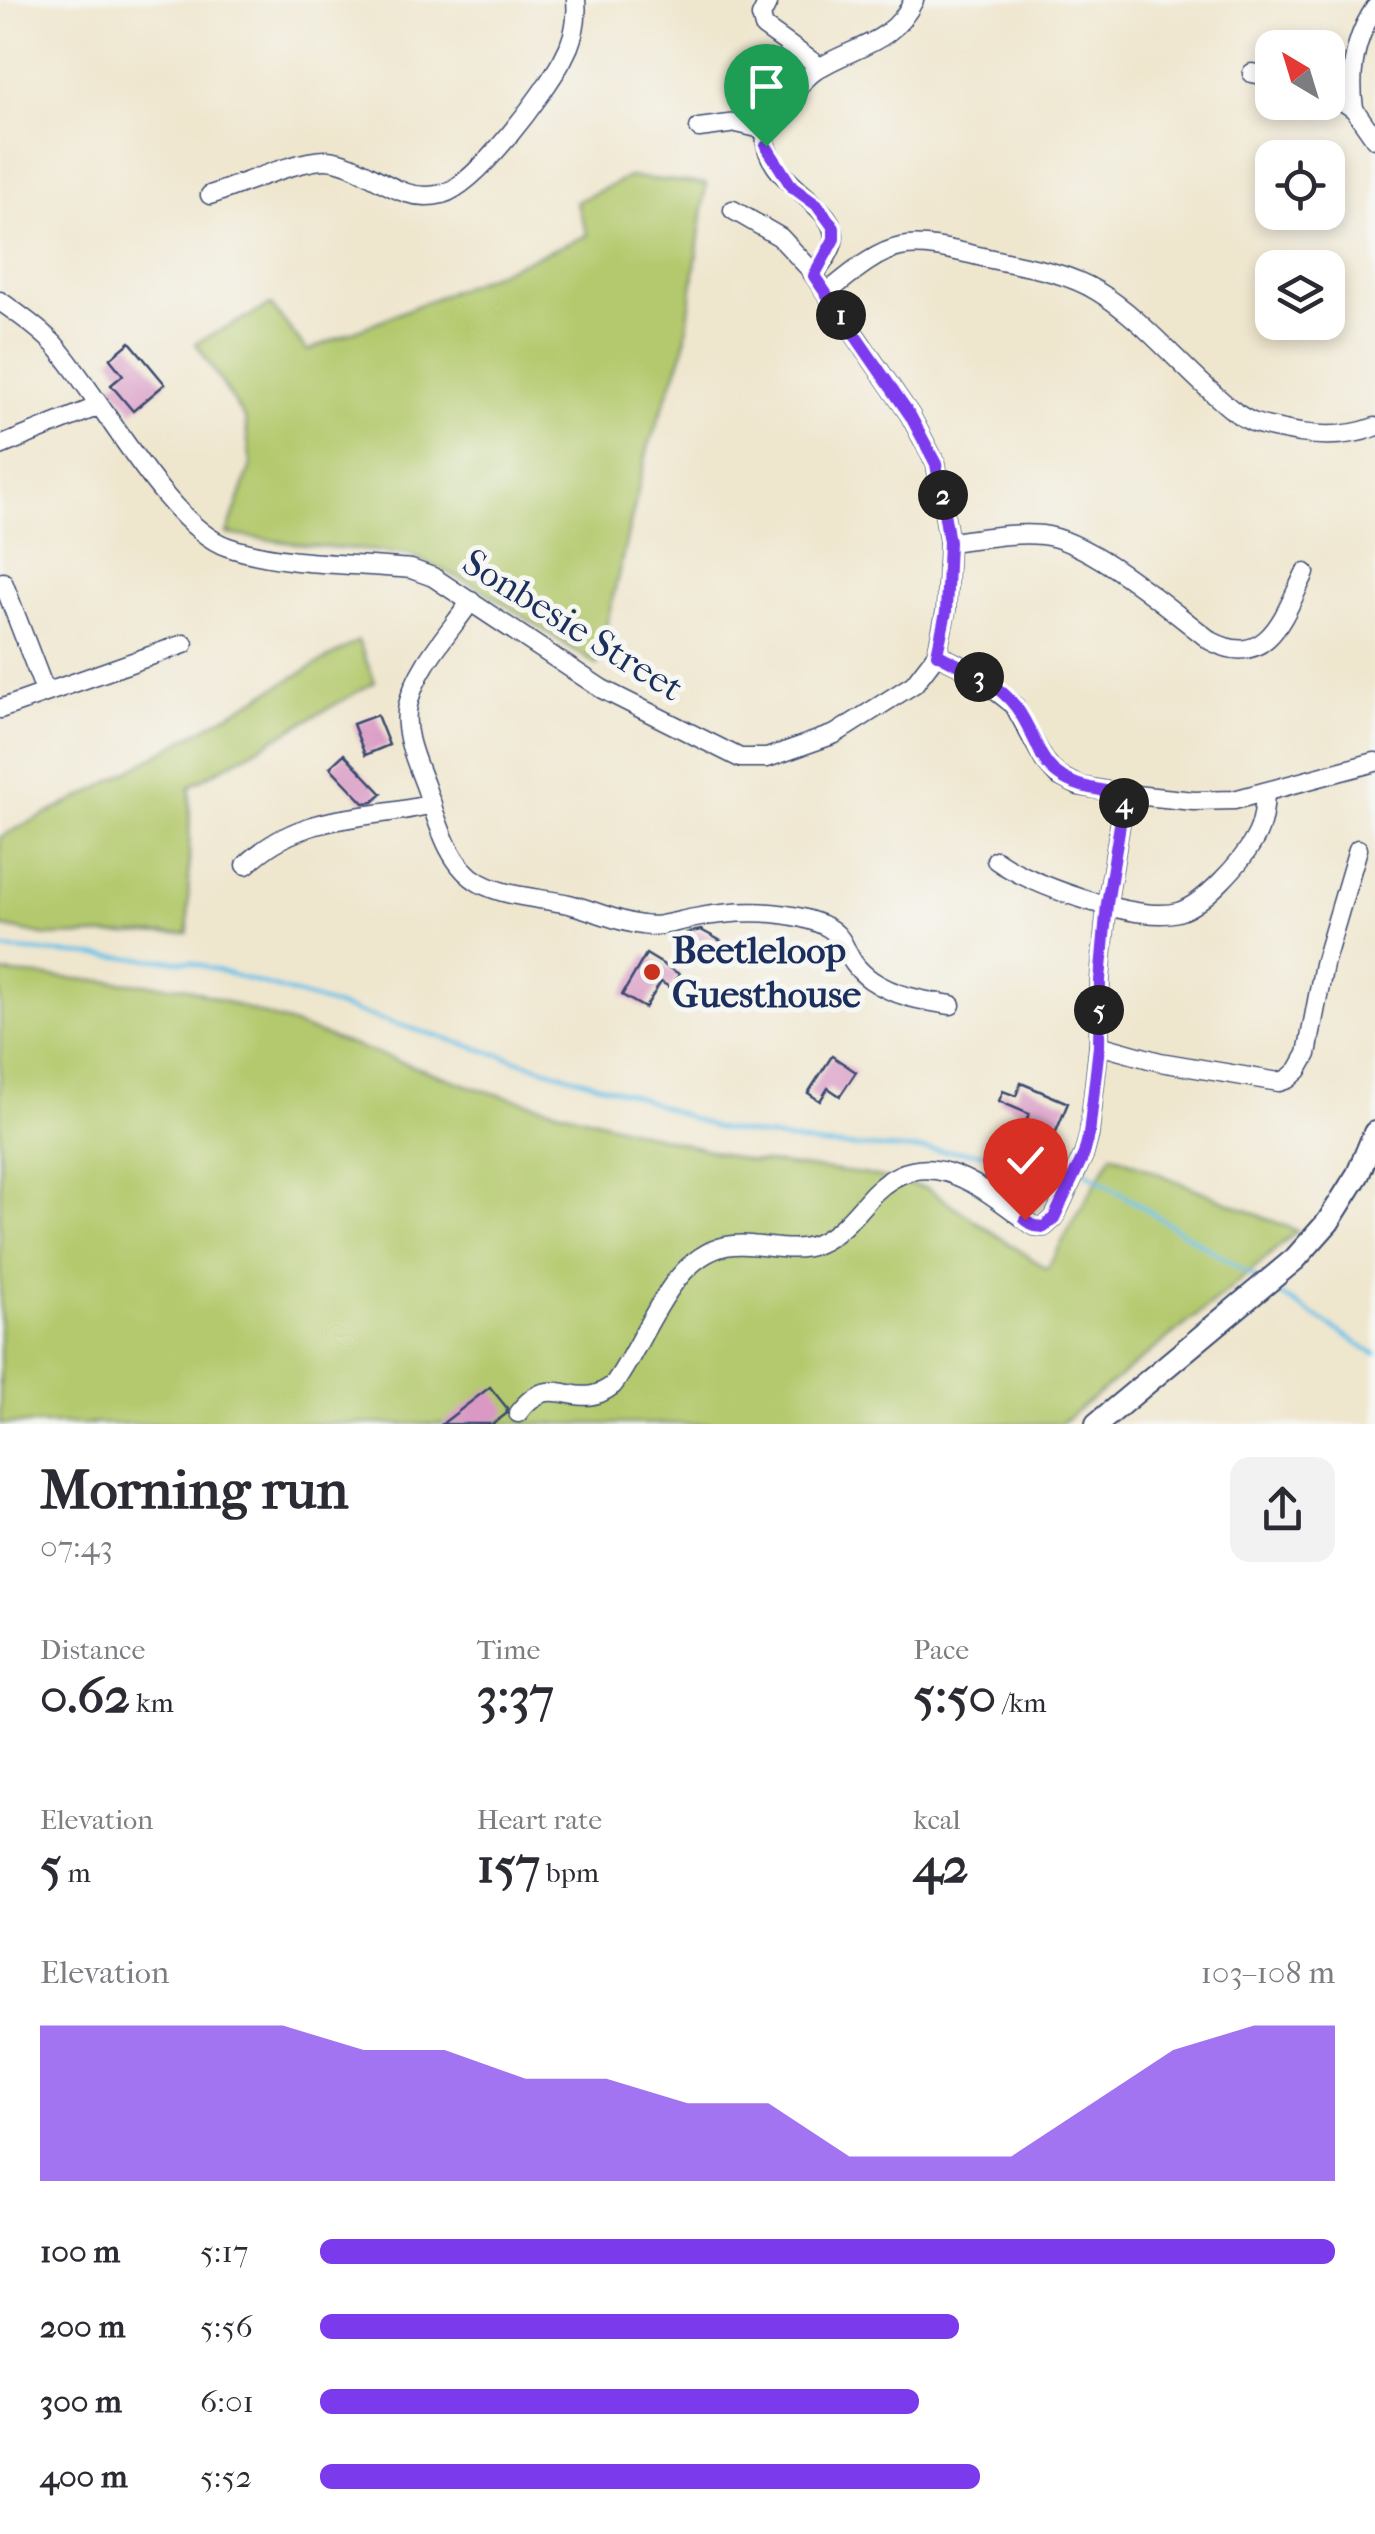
<!DOCTYPE html>
<meta charset="utf-8">
<style>
body{margin:0;font-family:"IM FELL French Canon",serif;background:#f2f2f3;color:#2b2b33;height:100vh;display:flex;flex-direction:column;font-size:38px;white-space:nowrap}
*{box-sizing:border-box;margin:0}
p{font-size:32px;color:#7c7c81}
.icon{flex:none;width:55px;height:55px;fill:none;stroke:currentColor;stroke-width:2;stroke-linecap:round;stroke-linejoin:round}
.map{position:relative;height:1424px;overflow:hidden}
.panel{display:flex;flex-direction:column;background:#fff;flex:1}
.panel>*{flex:none}
.needle{width:65px;rotate:322deg}
.tools{position:absolute;left:1255px;top:30px;display:grid;gap:20px}
.tools a{display:grid;place-items:center;width:90px;height:90px;border-radius:20px;background:#fff;box-shadow:0 5px 15px #0003;font-size:50px}
.pin{position:absolute;display:grid;place-items:center;width:85px;height:85px;color:#fff;margin:-102px -42px;border-radius:50% 50% 50% 0;rotate:-45deg;box-shadow:0 0 10px #0007}
.pin .icon{rotate:45deg}
.km{position:absolute;width:50px;height:50px;margin:-25px;border-radius:50%;background:#222;color:#fff;font-size:28px;line-height:50px;text-align:center}
.round{display:grid;place-items:center;flex:none;width:105px;height:105px;border-radius:20px;background:#f2f2f3}
.overview{display:flex;align-items:center;justify-content:space-between;height:170px;padding:0 40px}
h1{font-size:55px;font-weight:700;line-height:75px}
.stats{display:grid;grid-template-columns:repeat(3,1fr);gap:15px;height:170px;padding:10px 40px}
.stats div{display:grid;align-content:center}
.stats b{font-size:50px;font-weight:700}
.stats small{font-size:28px;font-weight:400}
.stats p{font-size:28px}
.chart{height:280px;padding:20px 40px}
.chart p{display:flex;justify-content:space-between}
.chart svg{width:100%;height:180px;margin-top:10px;fill:#7c3aed;opacity:.7}
ul{padding:0 40px;list-style:none;font-size:32px}
li{display:grid;grid-template-columns:160px 120px 1fr;align-items:center;height:75px}
li i{height:25px;border-radius:12px;background:#7c3aed}
.map>svg:first-child{display:block}
</style>
<div class="map">
<svg width="1375" height="1424" viewBox="0 0 1375 1424">
<rect width="100%" height="100%" fill="#f6f6f2"/>
<filter id="ink" filterUnits="userSpaceOnUse"><feTurbulence type="fractalNoise" baseFrequency=".01" numOctaves="2"/><feDisplacementMap in="SourceGraphic" scale="20" xChannelSelector="R" yChannelSelector="G"/><feConvolveMatrix kernelMatrix="1 2 1 2 8 2 1 2 1" color-interpolation-filters="sRGB"/></filter>
<filter id="wash" filterUnits="userSpaceOnUse"><feTurbulence type="fractalNoise" baseFrequency=".0048" numOctaves="4" result="noise"/><feDisplacementMap in="SourceGraphic" scale="40" xChannelSelector="R" yChannelSelector="G"/><feGaussianBlur stdDeviation="2.25" result="paint"/><feColorMatrix in="noise" values="0 0 0 0 0 0 0 0 0 0 0 0 0 0 0 0 0 1.4 0 .05"/><feComposite in="paint" operator="in"/></filter>
<g filter="url(#wash)">
<rect width="100%" height="100%" fill="#efe6ce"/>
<g fill="#b4c96d" stroke="#687c66" stroke-width="2.5">
<polygon points="629,177 706,184 684,350 648,448 597,665 477,586 408,554 307,545 227,534 251,465 245,419 196,343 271,305 307,351 588,235 576,202"/>
<polygon points="358,641 375,682 190,786 188,933 47,936 0,926 0,837 97,789"/>
<polygon points="0,973 184,987 482,1090 746,1160 863,1174 928,1189 1047,1269 1112,1154 1297,1231 1224,1294 1060,1424 0,1424"/>
</g>
<g fill="none" stroke-linecap="round" stroke-linejoin="round">
<g stroke="#6bc1e8" stroke-width="4">
<polyline points="0,949 190,962 630,1094 716,1128 821,1145 988,1153 1070,1165"/>
<polyline points="1083,1170 1257,1279"/>
<polyline points="1273,1290 1375,1354"/>
</g>
</g>
<g id="blocks">
<g fill="#d999c4">
<polygon points="130,342 165,384 133,411 111,385 123,375 110,359"/>
<polygon points="377,715 389,745 365,755 353,724"/>
<polygon points="344,754 382,794 373,802 364,803 330,767"/>
<polygon points="701,930 723,942 715,957 683,939 686,933"/>
<polygon points="646,954 679,974 671,988 661,982 645,1008 622,995"/>
<polygon points="832,1056 856,1072 840,1096 828,1088 820,1101 808,1093"/>
<polygon points="1021,1083 1068,1103 1052,1141 1023,1129 1029,1114 999,1101 1003,1091 1016,1096"/>
<polygon points="490,1387 507,1408 506,1414 493,1424 442,1424"/>
</g>
</g>
</g>
<g filter="url(#ink)">
<use href="#blocks" fill-opacity="0" stroke="#3b4a6f" stroke-width="2.5"/>
<g fill="none" stroke-linecap="round" stroke-linejoin="round">
<defs>
<g id="minor">
<polyline points="769,0 761,16 764,27 820,67"/>
<polyline points="1252,73 1272,77"/>
<polyline points="1328,91 1354,109 1375,139"/>
<path d="M1354 109C1349 73 1354 39 1375 8"/>
<polyline points="699,128 737,123 766,130"/>
<path d="M210 195C238 186 299 159 327 160 368 163 397 206 442 194 477 185 545 92 563 59 573 41 578 20 576 0"/>
<path d="M814 275C821 265 830 254 833 242 843 204 757 183 766 128 768 118 777 111 783 103 794 92 803 79 816 70 852 46 892 46 914 0"/>
<path d="M827 293C894 237 903 238 987 258 1023 266 1064 271 1097 291 1137 315 1171 355 1206 387 1221 400 1236 416 1255 423 1269 428 1285 430 1300 433 1325 437 1351 436 1375 427"/>
<path d="M0 301C18 314 38 327 54 344 99 394 168 527 228 547 285 566 352 563 411 569L433 577 602 689 740 758H767L835 734 914 684 937 654 946 611 949 542 936 464 910 415 809 268 780 237 733 210"/>
<polyline points="0,446 99,406"/>
<path d="M949 542C979 539 1011 532 1042 535 1091 540 1170 610 1211 641 1268 671 1284 615 1305 573"/>
<polyline points="3,582 45,691"/>
<path d="M471 601C450 632 416 667 408 705 402 731 416 761 425 785 437 818 447 865 480 883 506 897 541 898 569 904 593 910 618 922 642 925 660 928 677 921 695 918 727 912 761 910 793 916 861 930 831 951 871 980 894 996 924 1001 951 1005"/>
<polyline points="937,654 969,670 1014,705 1044,760 1057,775 1079,786 1125,794 1194,801 1234,800 1375,762"/>
<polyline points="0,709 184,644"/>
<path d="M996 860C1030 885 1138 923 1178 912 1203 905 1243 861 1255 838 1263 824 1264 809 1265 794"/>
<path d="M246 865C301 811 365 821 432 804"/>
<polyline points="1099,1045 1160,1062 1279,1082 1288,1079 1298,1070 1307,1054 1324,964 1358,849"/>
<path d="M518 1413C553 1366 575 1416 613 1385 645 1343 668 1258 726 1246 756 1240 789 1256 817 1244 841 1234 857 1211 874 1193 930 1138 985 1191 1034 1226L1044 1227 1054 1218 1084 1154 1089 1135 1099 1045 1100 980 1107 904 1125 794"/>
</g>
<polyline id="major" points="1097,1424 1295,1259 1328,1222 1358,1174 1375,1133"/>
</defs>
<use href="#minor" stroke="#3b4a6f" stroke-width="21"/>
<use href="#major" stroke="#3b4a6f" stroke-width="26"/>
<use href="#minor" stroke="#fff" stroke-width="18"/>
<use href="#major" stroke="#fff" stroke-width="22"/>
</g>
</g>
<g fill="none" stroke-linecap="round" stroke-linejoin="round" filter="url(#ink)">
<defs>
<path id="route" d="M766 146 792 187 818 206 834 228V239L814 276 910 415 936 464 949 542 946 612 937 654C964 668 997 682 1016 707 1027 722 1034 740 1042 756 1059 787 1094 789 1125 794L1107 904 1100 980 1099 1046 1089 1134 1084 1154 1054 1218 1044 1227 1034 1226 1025 1220"/>
</defs>
<use href="#route" stroke="#fff" stroke-width="20"/>
<use href="#route" stroke="#7c3aed" stroke-width="12"/>
</g>
<circle fill="#c8321e" stroke="#f6f6f2" stroke-width="4" cx="652" cy="972" r="10"/>
<g text-anchor="middle" dominant-baseline="central" stroke-width="10" stroke-linejoin="round" paint-order="stroke">
<g font-size="38" fill="#1b2f5e" stroke="#f6f6f2">
<text transform="translate(573 625) rotate(32)">Sonbesie Street</text>
</g>
<g font-size="38" font-weight="bold" fill="#1b2f5e" stroke="#f6f6f2" text-anchor="start">
<text x="672" y="950">Beetleloop<tspan x="672" dy="44">Guesthouse</tspan></text>
</g>
</g>
</svg>
<div class="tools">
<a><svg class="needle" viewBox="-14 -14 28 28"><path d="M0-13l5 13h-10z" fill="#e53935"/><path d="M0 13l5-13h-10z" fill="#7c7c81"/></svg></a>
<a><svg class="icon" aria-label="locate" viewBox="0 0 24 24"><circle cx="12" cy="12" r="6"/><path d="M12 2v4M12 18v4M2 12h4M18 12h4"/></svg></a>
<a><svg class="icon" aria-label="layers" viewBox="0 0 24 24"><path d="M12 4l9 5-9 5-9-5zM3 14l9 5 9-5"/></svg></a>
</div>
<div class="pin" style="left:766px;top:146px;background:#1e9e55"><svg class="icon" aria-label="arrive" viewBox="0 0 24 24"><path d="M6 21V4h12l-3 4 3 4H6"/></svg></div>
<div class="pin" style="left:1025px;top:1220px;background:#d93025"><svg class="icon" aria-label="check" viewBox="0 0 24 24"><path d="M5 12l5 5 9-10"/></svg></div>
<b class="km" style="left:841px;top:315px">1</b>
<b class="km" style="left:943px;top:495px">2</b>
<b class="km" style="left:979px;top:677px">3</b>
<b class="km" style="left:1124px;top:803px">4</b>
<b class="km" style="left:1099px;top:1010px">5</b>
</div>
<section class="panel">
<div class="overview"><div><h1>Morning run</h1><p>07:43</p></div><a class="round"><svg class="icon" aria-label="share" viewBox="0 0 24 24"><path d="M12 15V3M7 8l5-5 5 5M5 13v7h14v-7"/></svg></a></div>
<div class="stats">
<div><p>Distance</p><b>0.62<small> km</small></b></div>
<div><p>Time</p><b>3:37</b></div>
<div><p>Pace</p><b>5:50<small> /km</small></b></div>
</div>
<div class="stats">
<div><p>Elevation</p><b>5<small> m</small></b></div>
<div><p>Heart rate</p><b>157<small> bpm</small></b></div>
<div><p>kcal</p><b>42</b></div>
</div>
<div class="chart"><p><span>Elevation</span>103–108 m</p>
<svg viewBox="0 0 160 44" preserveAspectRatio="none"><path d="M0 44V6L10 6L20 6L30 6L40 12L50 12L60 19L70 19L80 25L90 25L100 38L110 38L120 38L130 25L140 12L150 6L160 6V44z"/></svg>
</div>
<ul>
<li><b>100 m</b>5:17<i style="width:100%"></i></li>
<li><b>200 m</b>5:56<i style="width:63%"></i></li>
<li><b>300 m</b>6:01<i style="width:59%"></i></li>
<li><b>400 m</b>5:52<i style="width:65%"></i></li>
</ul>
</section>
